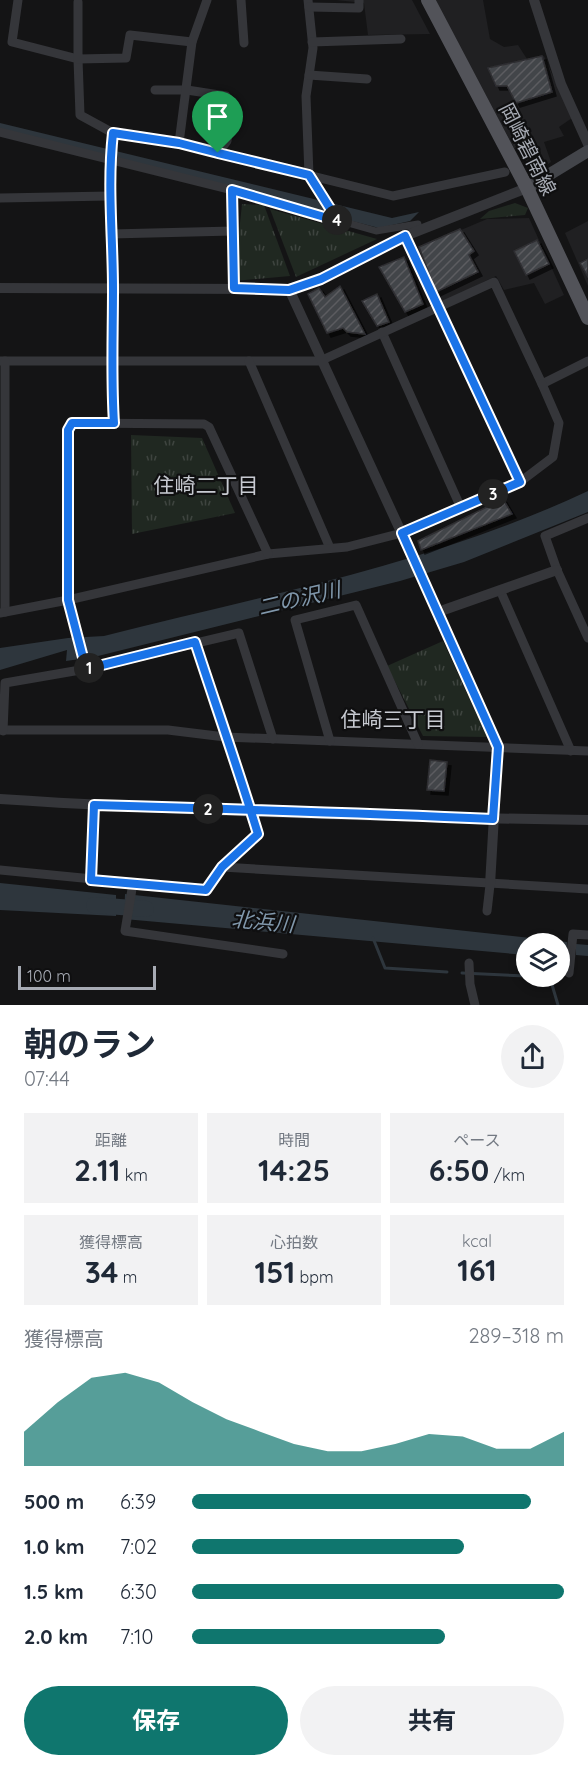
<!DOCTYPE html>
<html lang="ja">
<meta charset="utf-8">
<style>
body{margin:0;font-family:Quicksand,"Noto Sans JP",sans-serif;background:#f2f2f3;color:#1f2937;height:100vh;display:flex;flex-direction:column;font-size:22px;white-space:nowrap}
*{box-sizing:border-box;margin:0}
p{font-size:20px;color:#747a83}
.icon{flex:none;width:33px;height:33px;fill:none;stroke:currentColor;stroke-width:2;stroke-linecap:round;stroke-linejoin:round}
.map{position:relative;height:1005px;overflow:hidden}
.details{display:flex;flex-direction:column;background:#fff;flex:1}
.details>*{flex:none}
.fabs{position:absolute;left:516px;top:933px;display:grid;gap:12px}
.fabs a{display:grid;place-items:center;width:54px;height:54px;border-radius:50%;background:#fff;box-shadow:0 3px 9px #0003;font-size:30px}
.scale{position:absolute;left:18px;bottom:15px;width:138px;box-sizing:border-box;padding-left:6px;border:3px solid #a7abb4;border-top:0;font-size:16px;line-height:21px;white-space:nowrap;color:#a7abb4;-webkit-text-stroke:4px #0f0f10;paint-order:stroke}
.pin{position:absolute;display:grid;place-items:center;width:51px;height:51px;color:#fff;margin:-62px -26px;border-radius:50% 50% 50% 0;rotate:-45deg;box-shadow:0 0 6px #0007}
.pin .icon{rotate:45deg}
.km{position:absolute;width:30px;height:30px;margin:-15px;border-radius:50%;background:#222;color:#fff;font-size:16px;line-height:30px;text-align:center}
.round{display:grid;place-items:center;flex:none;width:63px;height:63px;border-radius:32px;background:#f2f2f3}
.summary{display:flex;align-items:center;justify-content:space-between;height:102px;padding:0 24px}
h1{font-size:33px;font-weight:700;line-height:45px}
.stats{display:grid;grid-template-columns:repeat(3,1fr);gap:9px;height:102px;padding:6px 24px}
.stats div{display:grid;align-content:center;border-radius:0px;background:#f2f2f3;text-align:center}
.stats b{font-size:30px;font-weight:700}
.stats small{font-size:16px;font-weight:400}
.stats p{font-size:16px}
.chart{height:168px;padding:12px 24px}
.chart p{display:flex;justify-content:space-between}
.chart svg{width:100%;height:108px;margin-top:6px;fill:#0f766e;opacity:.7}
.primary-button{display:flex;gap:12px;margin-top:auto;padding:12px 24px}
.primary-button a{flex:1;height:69px;border-radius:36px;background:#0f766e;color:#fff;font-size:24px;font-weight:700;line-height:69px;text-align:center}
.primary-button a+a{background:#f2f2f3;color:#1f2937}
ul{padding:0 24px;list-style:none;font-size:20px}
li{display:grid;grid-template-columns:96px 72px 1fr;align-items:center;height:45px}
li i{height:15px;border-radius:8px;background:#0f766e}
.map>svg:first-child{display:block}
</style>
<div class="map">
<svg width="588" height="1005" viewBox="0 0 588 1005">
<defs>
<pattern id="grass-tufts" width="24" height="20" patternUnits="userSpaceOnUse" patternTransform="scale(1.5)"><rect width="24" height="20" fill="#202821"/><path d="M3 7l-1-3M5 7V3M7 7l1-3M15 17l-1-3M17 17v-4M19 17l1-3" fill="none" stroke="#3e443f"/></pattern>
<pattern id="building-hatch" width="6" height="6" patternUnits="userSpaceOnUse" patternTransform="scale(1.5)"><rect width="6" height="6" fill="#434448"/><path d="M-1 1l2-2M0 6l6-6M5 7l2-2" fill="none" stroke="#5b5c60"/></pattern>
<filter id="shadow"><feDropShadow dx="4" dy="4" stdDeviation="0" flood-color="#0009"/></filter>
</defs>
<rect width="100%" height="100%" fill="#141415"/>
<g fill="#202022">
<polygon points="336,0 412,0 430,34 368,35 364,3"/>
<polygon points="435,0 483,0 490,39 504,47 518,45 527,59 544,56 572,118 559,127 564,136 544,142 551,162 537,172 514,148"/>
<polygon points="529,218 564,295 545,304 534,283 504,290 496,276 438,304 416,249 487,219"/>
<polygon points="588,221 588,286 565,233"/>
</g>
<g fill="url(#grass-tufts)">
<polygon points="515,203 528,208 525,215 480,219 489,211"/>
<polygon points="242,204 264,205 290,276 234,281"/>
<polygon points="270,209 377,239 296,277"/>
<polygon points="131,435 202,438 235,513 132,534"/>
<polygon points="443,641 487,737 423,736 387,666"/>
</g>
<g fill="#2e363d">
<polygon points="0,123 392,218 419,212 410,221 379,228 0,130"/>
<path d="M588 491V512L464 562 400 581 94 657 66 661 67 650 0 670V648L68 638 104 636C267 595 435 563 588 491Z"/>
<polygon points="0,883 116,895 116,916 0,910"/>
<polygon points="125,894 567,942 567,958 560,958 560,944 526,944 526,955 124,919"/>
<polygon points="576,944 588,945 588,956 576,955"/>
</g>
<g fill="none" stroke-linecap="round" stroke-linejoin="round">
<g stroke="#2e363d" stroke-width="3">
<polyline points="373,938 385,968 447,972"/>
<polyline points="462,973 526,976"/>
<polyline points="528,976 550,978 558,1005"/>
</g>
<polyline stroke="#2e363d" stroke-width="16" points="94,905 146,909"/>
</g>
<g fill="url(#building-hatch)" stroke="#2e2e31" stroke-width="1.5" filter="url(#shadow)">
<polygon points="542,56 552,92 516,103 507,86 496,86 488,68"/>
<polygon points="460,229 474,251 469,255 478,272 436,292 419,247"/>
<polygon points="537,240 549,264 526,275 514,251"/>
<polygon points="404,257 423,304 405,312 379,267"/>
<polygon points="588,259 588,277 580,263"/>
<polygon points="340,286 365,334 347,332 343,328 327,333 308,294 319,288 325,297"/>
<polygon points="377,294 389,322 377,326 362,301"/>
<polygon points="503,499 512,514 421,550 418,541"/>
<polygon points="430,760 447,762 444,791 427,790"/>
</g>
<g fill="none" stroke-linecap="round" stroke-linejoin="round">
<g stroke="#35363a" stroke-width="7">
<polyline points="309,175 338,221"/>
<polyline points="232,190 376,231 418,224"/>
</g>
<g stroke="#35363a" stroke-width="9">
<polyline points="18,0 12,42 78,59 80,115 113,133 179,143 393,196 505,172"/>
<polyline points="241,0 244,43"/>
<polyline points="308,0 313,48 306,96 309,175"/>
<polyline points="78,2 78,59 126,58 130,35 192,42"/>
<polyline points="309,7 359,8 359,0"/>
<polyline points="312,42 401,39"/>
<polyline points="309,75 367,79"/>
<polyline points="155,90 187,90 226,96"/>
<polyline points="0,132 232,190 234,288"/>
<path d="M113 133C107 185 113 237 113 289 113 334 111 378 114 423"/>
<polyline points="179,143 192,42 207,0"/>
<polyline points="218,153 227,141 229,126"/>
<polyline points="0,198 110,196"/>
<polyline points="111,234 233,231"/>
<polyline points="382,332 461,508"/>
<polyline points="0,361 320,361 494,282 542,384 588,361"/>
<polyline points="5,361 5,612"/>
<polyline points="249,361 330,548"/>
<polyline points="520,482 553,457 559,423 542,384"/>
<polyline points="588,518 545,536 557,570 588,638"/>
<polyline points="500,590 571,751"/>
<polyline points="0,613 68,600 268,554 347,547 402,533 520,482 405,236"/>
<polyline points="196,642 258,834 222,867"/>
<polyline points="86,669 68,600 68,430 72,423 204,424 209,427 268,554"/>
<polyline points="0,730 168,730 225,737 588,751"/>
<polyline points="3,731 5,683 86,669 239,633 273,739"/>
<polyline points="330,741 295,620 356,605 418,744"/>
<polyline points="0,870 206,890 222,867 588,889"/>
<polyline points="91,880 94,805"/>
<polyline points="133,883 125,931 283,954"/>
<polyline points="487,911 490,885"/>
<polyline points="469,963 470,984 475,1005"/>
<polyline points="569,973 573,934 588,935"/>
</g>
<g stroke="#35363a" stroke-width="10">
<polyline points="534,0 561,84 588,144"/>
<polyline points="0,288 289,289 321,279 405,236 527,188"/>
<polyline points="289,289 438,612 498,747 490,885"/>
<polyline points="438,612 557,570"/>
<path d="M0 799C195 812 392 817 588 820"/>
</g>
<polyline stroke="#43454a" stroke-width="12" points="527,188 588,151"/>
<polyline stroke="#525359" stroke-width="14" points="428,0 527,188 588,318"/>
</g>
<g fill="none" stroke-linecap="round" stroke-linejoin="round">
<defs>
<path id="route" d="M218 153 179 143 113 133C107 185 113 237 113 289 113 334 111 378 114 423H72L68 430V600L86 669 195 642C216 706 238 769 258 834L222 867 206 890 91 880 94 805C227 809 360 813 493 819L498 747 402 533 520 482 405 236 321 279 289 290 234 288 232 190 338 221 309 175 218 153"/>
</defs>
<use href="#route" stroke="#fff" stroke-width="12"/>
<use href="#route" stroke="#1a73e8" stroke-width="8"/>
</g>
<g text-anchor="middle" dominant-baseline="central" stroke-width="4.5" stroke-linejoin="round" paint-order="stroke">
<g font-size="20" fill="#a7abb4" stroke="#0f0f10">
<text transform="translate(528 149) rotate(63)">岡崎碧南線</text>
</g>
<g font-size="21" fill="#c7cad1" stroke="#0f0f10">
<text x="206" y="485">住崎二丁目</text>
<text x="393" y="719">住崎三丁目</text>
</g>
<g font-size="21" font-style="italic" fill="#8198ac" stroke="#0f0f10">
<text transform="translate(299 598) rotate(-13)">二の沢川</text>
<text transform="translate(263 921) rotate(5)">北浜川</text>
</g>
</g>
</svg>
<div class="fabs">
<a><svg class="icon" aria-label="layers" viewBox="0 0 24 24"><path d="M12 4l9 5-9 5-9-5zM3 14l9 5 9-5"/></svg></a>
</div>
<div class="scale">100 m</div>
<div class="pin" style="left:218px;top:153px;background:#1e9e55"><svg class="icon" aria-label="arrive" viewBox="0 0 24 24"><path d="M6 21V4h12l-3 4 3 4H6"/></svg></div>
<b class="km" style="left:89px;top:668px">1</b>
<b class="km" style="left:208px;top:809px">2</b>
<b class="km" style="left:493px;top:494px">3</b>
<b class="km" style="left:337px;top:220px">4</b>
</div>
<section class="details">
<div class="summary"><div><h1>朝のラン</h1><p>07:44</p></div><a class="round"><svg class="icon" aria-label="share" viewBox="0 0 24 24"><path d="M12 15V3M7 8l5-5 5 5M5 13v7h14v-7"/></svg></a></div>
<div class="stats">
<div><p>距離</p><b>2.11<small> km</small></b></div>
<div><p>時間</p><b>14:25</b></div>
<div><p>ペース</p><b>6:50<small> /km</small></b></div>
</div>
<div class="stats">
<div><p>獲得標高</p><b>34<small> m</small></b></div>
<div><p>心拍数</p><b>151<small> bpm</small></b></div>
<div><p>kcal</p><b>161</b></div>
</div>
<div class="chart"><p><span>獲得標高</span>289–318 m</p>
<svg viewBox="0 0 160 44" preserveAspectRatio="none"><path d="M0 44V30L10 18L20 8L30 6L40 10L50 18L60 25L70 30L80 35L90 38L100 38L110 35L120 31L130 32L140 37L150 37L160 30V44z"/></svg>
</div>
<ul>
<li><b>500 m</b>6:39<i style="width:91%"></i></li>
<li><b>1.0 km</b>7:02<i style="width:73%"></i></li>
<li><b>1.5 km</b>6:30<i style="width:100%"></i></li>
<li><b>2.0 km</b>7:10<i style="width:68%"></i></li>
</ul>
<div class="primary-button"><a>保存</a><a>共有</a></div>
</section>
